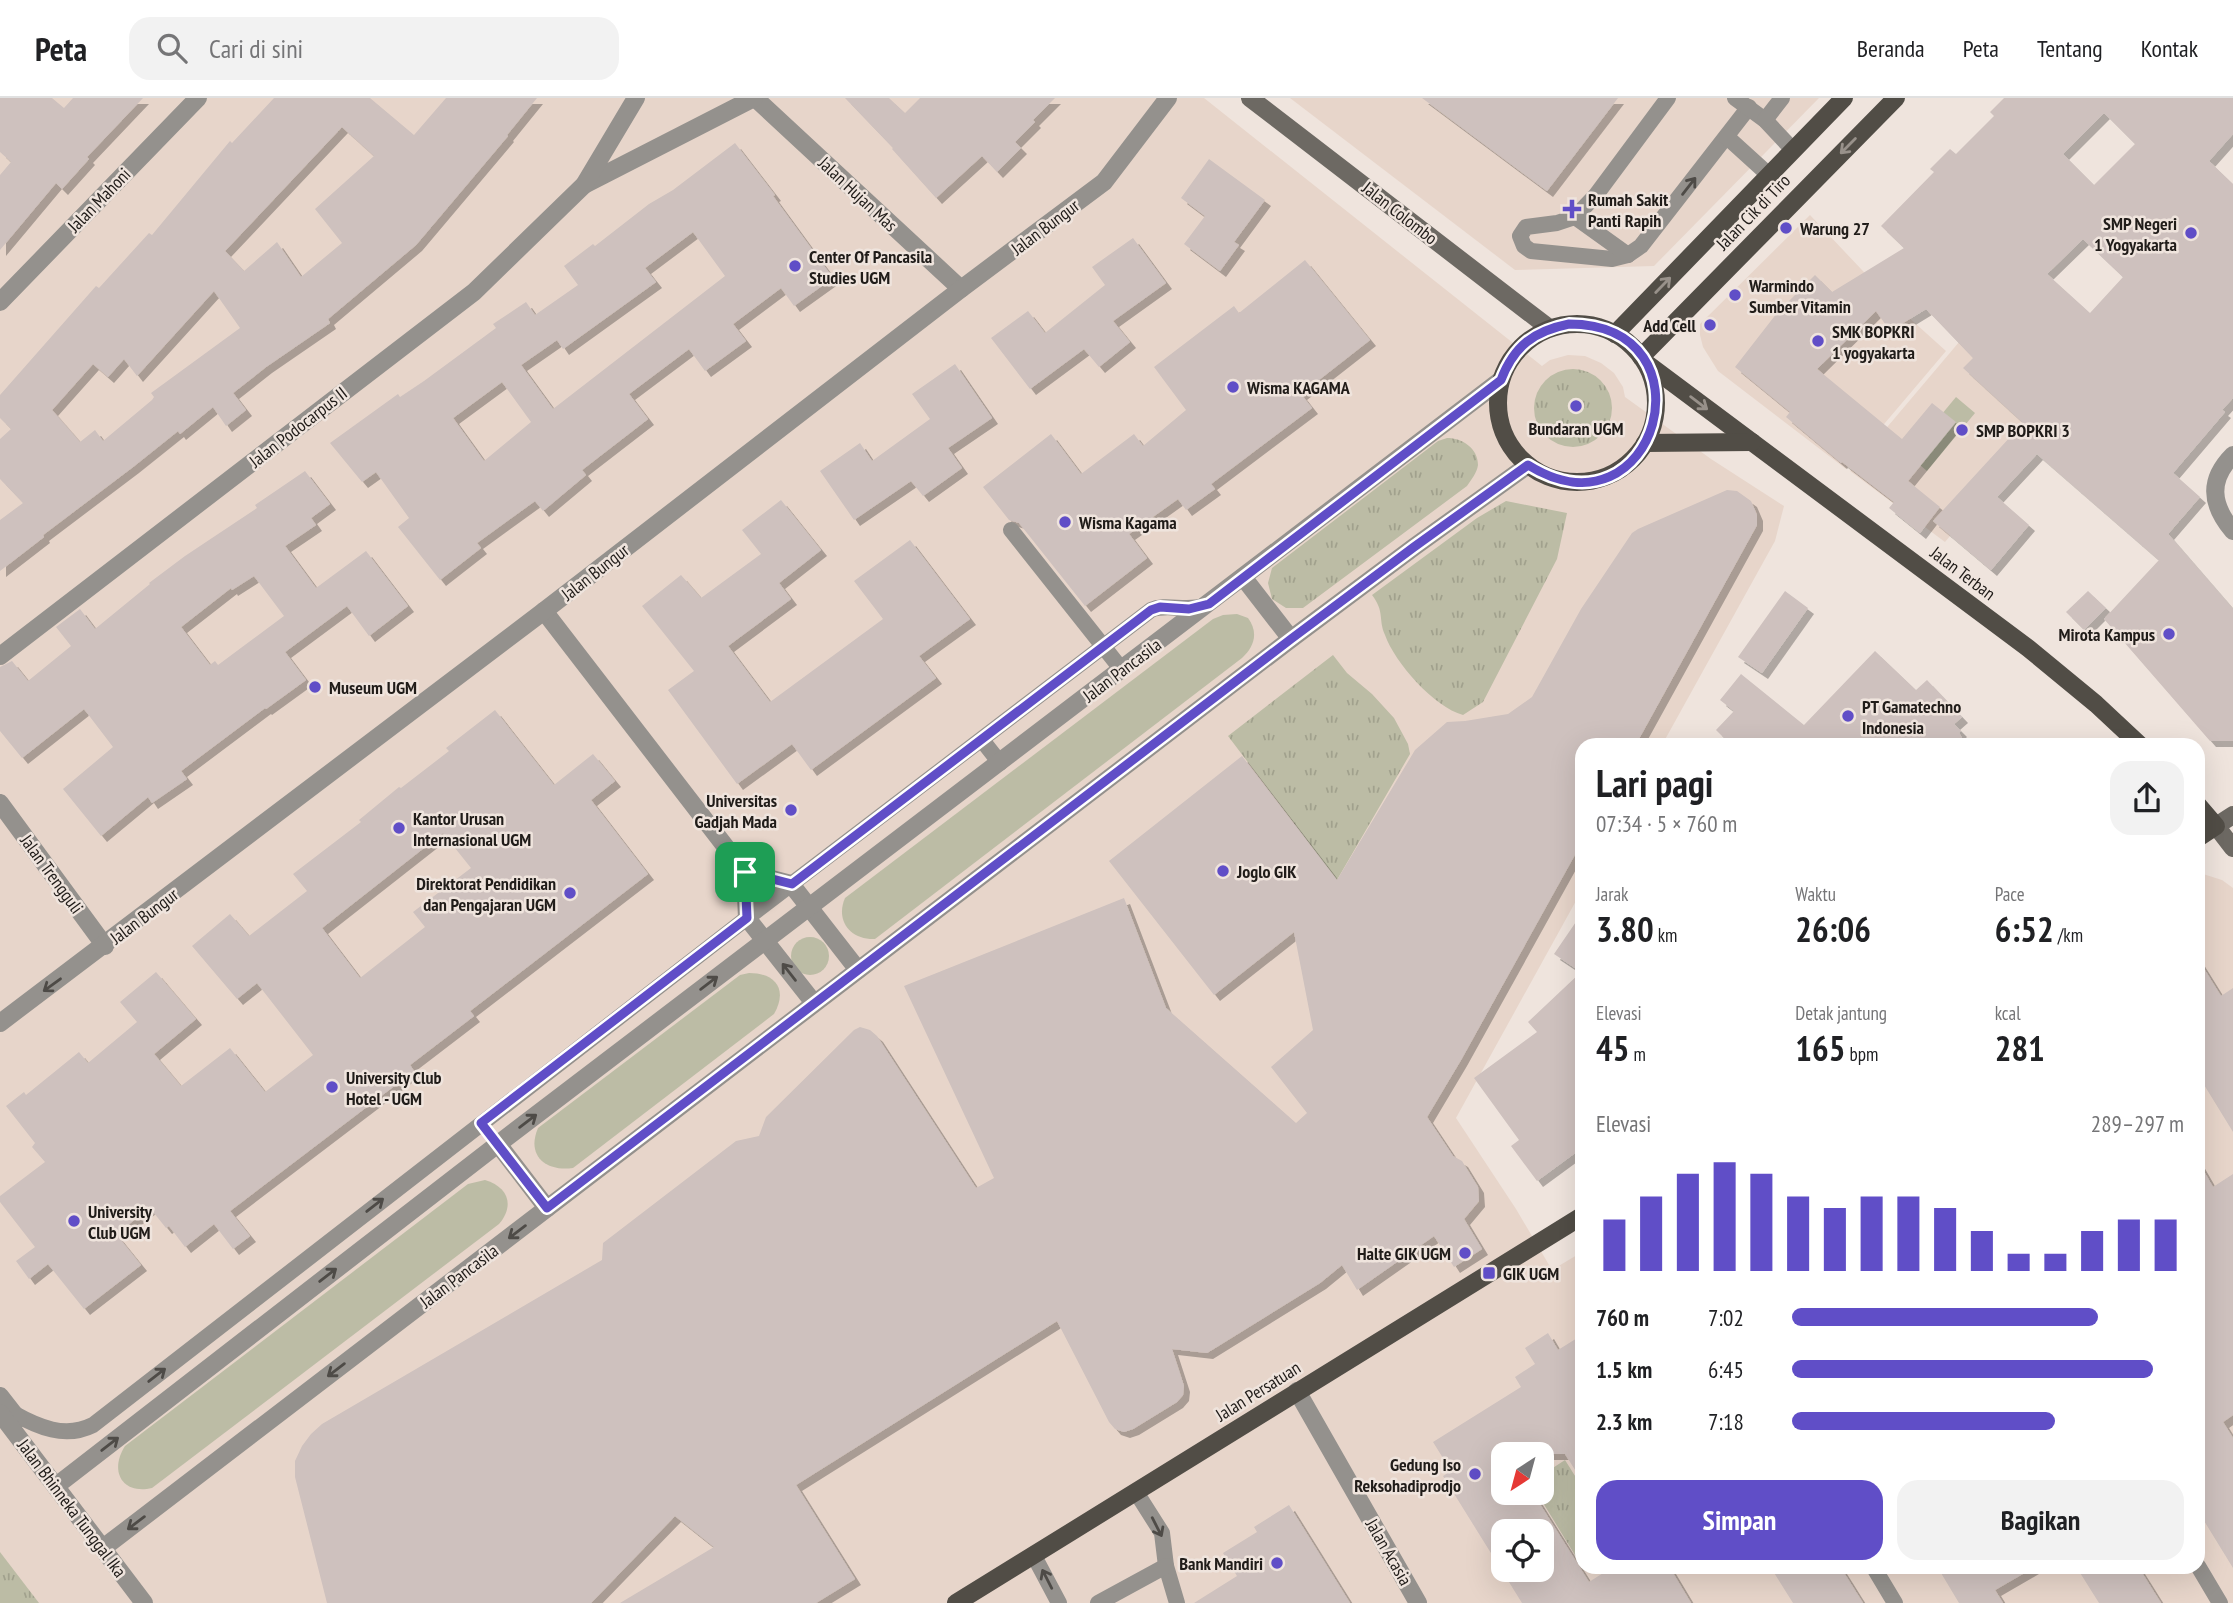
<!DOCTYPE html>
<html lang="id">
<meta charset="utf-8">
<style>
body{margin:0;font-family:"PT Sans Narrow",sans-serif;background:#f2f2f2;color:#202124;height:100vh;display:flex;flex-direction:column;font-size:26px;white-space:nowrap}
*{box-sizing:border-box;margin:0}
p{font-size:23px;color:#757577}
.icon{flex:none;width:38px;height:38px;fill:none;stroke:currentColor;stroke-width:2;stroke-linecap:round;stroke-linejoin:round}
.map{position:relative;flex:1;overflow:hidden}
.side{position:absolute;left:1575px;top:640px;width:630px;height:836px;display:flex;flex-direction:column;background:#fff;border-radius:21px;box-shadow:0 7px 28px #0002}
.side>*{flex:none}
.needle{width:46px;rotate:216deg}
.controls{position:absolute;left:1491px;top:1344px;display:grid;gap:14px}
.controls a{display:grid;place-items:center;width:63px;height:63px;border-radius:14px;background:#fff;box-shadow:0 7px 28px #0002;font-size:35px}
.pin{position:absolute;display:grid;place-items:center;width:60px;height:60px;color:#fff;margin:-30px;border-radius:14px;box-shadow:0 4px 10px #0006}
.round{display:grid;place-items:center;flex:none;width:74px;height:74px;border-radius:21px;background:#f2f2f2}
.head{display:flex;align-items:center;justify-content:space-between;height:119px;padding:0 21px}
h1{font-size:38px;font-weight:600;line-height:52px}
.figures{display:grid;grid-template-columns:repeat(3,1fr);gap:10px;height:119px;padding:7px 21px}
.figures div{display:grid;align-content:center}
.figures b{font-size:35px;font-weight:600}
.figures small{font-size:19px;font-weight:400}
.figures p{font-size:19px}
.chart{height:196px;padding:14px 21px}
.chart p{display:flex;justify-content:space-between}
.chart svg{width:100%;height:126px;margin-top:7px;stroke:#604ec7;stroke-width:6}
.action{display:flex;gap:14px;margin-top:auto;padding:14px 21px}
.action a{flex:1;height:80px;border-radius:21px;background:#604ec7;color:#fff;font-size:28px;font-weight:600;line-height:80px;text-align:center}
.action a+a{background:#f2f2f2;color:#202124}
ul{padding:0 21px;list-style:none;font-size:23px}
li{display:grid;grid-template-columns:112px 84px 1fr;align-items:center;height:52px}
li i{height:18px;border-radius:9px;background:#604ec7}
header{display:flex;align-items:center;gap:42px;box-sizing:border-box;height:98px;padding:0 35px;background:#fff;border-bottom:2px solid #e0e0e0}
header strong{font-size:33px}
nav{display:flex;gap:38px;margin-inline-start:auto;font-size:24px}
.search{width:490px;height:63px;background:#f2f2f2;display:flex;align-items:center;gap:18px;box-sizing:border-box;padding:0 24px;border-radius:21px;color:#757577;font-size:26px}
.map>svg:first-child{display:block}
</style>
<header>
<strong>Peta</strong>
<div class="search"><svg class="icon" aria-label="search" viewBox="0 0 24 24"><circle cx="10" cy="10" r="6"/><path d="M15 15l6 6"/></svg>Cari di sini</div>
<nav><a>Beranda</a><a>Peta</a><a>Tentang</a><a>Kontak</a></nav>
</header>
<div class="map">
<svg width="2233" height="1505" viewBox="0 0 2233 1505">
<defs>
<pattern id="park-tufts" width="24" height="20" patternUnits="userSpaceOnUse" patternTransform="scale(1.75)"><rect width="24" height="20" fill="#bcbca5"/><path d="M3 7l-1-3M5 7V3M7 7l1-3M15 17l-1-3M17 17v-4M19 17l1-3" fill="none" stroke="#a1a18d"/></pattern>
<filter id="shadow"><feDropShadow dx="6" dy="6" stdDeviation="0" flood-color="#0004"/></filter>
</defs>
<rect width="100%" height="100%" fill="#efe4dd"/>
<g fill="#e7d5ca" fill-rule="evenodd">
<path d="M0 0H1204L1542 268 1550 262 1568 257 1585 258 1601 265 1614 275 1623 289 1625 299 1711 361 1784 408 1775 443 1662 647 1582 648V792L1456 1020 1516 1111 1552 1172 1582 1154V1470H2198V776H2203L2222 782 2233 790V1505H0ZM1503 1356H1542V1395H1503ZM1503 1433H1542V1472H1503Z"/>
<polygon points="1290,0 1819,0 1654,168 1515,172"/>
<polygon points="1810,117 1896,208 1946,253 1846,371 1718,273 1703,249 1700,237 1700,226"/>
<polygon points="1987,211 2074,291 1945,444 1850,373"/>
</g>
<g fill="#bcbca5">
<polygon points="1956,299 1975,315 1927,373 1908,357"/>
<path d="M1237 516 1248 520C1259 535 1254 549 1242 560L875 841C851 842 835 823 845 800L1213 521 1223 517Z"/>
<circle cx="810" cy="858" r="19"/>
<path d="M749 875C776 875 788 892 774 916L573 1070C546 1074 526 1058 538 1030L740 877Z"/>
<path d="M485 1082C508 1089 515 1107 499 1126L152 1390C122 1397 109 1373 125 1348L468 1086Z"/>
</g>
<g fill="url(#park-tufts)">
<circle cx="1573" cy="310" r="39"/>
<path d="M1447 340C1462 340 1478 350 1478 367 1477 375 1471 382 1467 388L1303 510H1286L1272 501 1268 485 1272 470 1438 343Z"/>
<path d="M1506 403 1567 415 1557 461 1483 604 1463 617C1434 609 1395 565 1385 537 1378 521 1385 514 1372 497L1477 420Z"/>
<polygon points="1333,557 1347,575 1372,596 1394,620 1408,646 1410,656 1337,782 1228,638"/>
<polygon points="1565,1362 1582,1389 1581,1467 1537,1395 1542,1395 1542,1377"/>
<polygon points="0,1454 39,1505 0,1505"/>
</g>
<g fill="#cec1be" fill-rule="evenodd" filter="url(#shadow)">
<polygon points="0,0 52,0 64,10 73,0 143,0 87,59 89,61 62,91 56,85 0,152 0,77 11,64 0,54"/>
<path d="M274 0H370L414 37 446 0H537L507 37 508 38 416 147 328 221 330 225 266 269 233 295 246 312 226 328 213 309 180 336 178 333 133 369 43 437 44 439 0 473V422L23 405 0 381V341L11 331 0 320V297L96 188 99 190 149 135 152 137 230 43 232 45ZM342 29 374 58 315 111 342 145 301 179 277 144 244 173 225 153ZM214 193 240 230 151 295 154 299 152 302 103 343 95 332 80 344 52 312 93 266 108 279 124 261 137 278Z"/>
<polygon points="845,0 889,0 905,15 920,0 1055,0 1033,22 1035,24 1015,44 1021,50 997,74 982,58 936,100 892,51 893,50"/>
<polygon points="1422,0 1618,0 1547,93"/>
<path d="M2004 0H2233V36L2209 63 2233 86V300L2222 312 2225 314 2173 375 2200 399 2168 436 2233 511V643H2210L2104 521 2159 462 2037 356 1997 399 2029 427 1991 472 1933 423 2023 325 1963 270 1973 260 1926 211 1890 233 1876 213 1817 271 1902 341 1932 305 1956 324 1908 383 1940 409 1920 435 1889 410 1894 404 1842 364 1841 365 1786 319 1790 314 1735 269 1777 215 1815 177 1832 194 1904 150 1881 128 1934 74 1930 71 1950 51 1956 56 1994 18 1990 14ZM2104 15 2135 46 2094 87 2063 56ZM2083 141 2123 179 2090 215 2047 176Z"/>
<path d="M735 45 775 97 773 98 833 180 794 208 781 190 733 226 746 243 705 273 689 251 629 296 648 321 582 372 586 377 543 413 535 403 477 445 481 450 440 482 398 429 409 420 376 374 362 384 330 345 398 296 400 299 424 283 496 230 493 226 526 204 535 217 578 187 564 168 593 146 595 148 649 106 673 92ZM693 134 725 178 553 311 521 267 557 242 563 251 656 184 645 170ZM502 284 531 324 484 363 453 320Z"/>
<polygon points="1209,61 1265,102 1234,144 1239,147 1220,173 1184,146 1205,118 1181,100"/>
<polygon points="1133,140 1166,185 1113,223 1130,244 1099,269 1084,251 1030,291 991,240 1028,213 1045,235 1105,187 1092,169"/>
<polygon points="1305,162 1370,242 1301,296 1312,310 1211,386 1215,391 1186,412 1178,401 1129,436 1147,460 1085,508 1019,425 1009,422 983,389 1051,336 1081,376 1134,336 1143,348 1186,312 1154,269 1234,208 1239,215"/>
<polygon points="955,266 992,320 948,350 962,370 923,398 911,383 854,422 820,373 860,345 872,363 930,321 912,296"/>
<path d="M305 373 330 406 311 420 316 427 285 448 316 490 366 453 408 508 369 538 347 508 285 554 306 582 266 611 265 610 181 673 187 681 152 705 148 699 101 738 63 691 113 649 84 611 22 660 0 633V569L12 563 28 583 71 548 56 529 80 511 95 531 150 486 149 485 185 458 257 410 255 407ZM254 478 284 518 218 567 215 563 210 567 181 529 231 490 232 492Z"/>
<polygon points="1727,392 1737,393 1751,403 1757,417 1757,427 1635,648 1582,648 1582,744 1461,962 1427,1019 1453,1058 1462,1063 1478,1089 1479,1103 1464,1121 1482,1151 1454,1169 1434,1138 1357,1192 1342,1167 1320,1185 1207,1255 1172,1251 1184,1288 1183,1297 1177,1304 1133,1331 1124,1334 1115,1331 1109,1324 1057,1223 796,1387 855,1481 816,1505 620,1505 714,1449 675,1418 591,1505 327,1505 295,1379 295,1363 302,1348 311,1336 322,1326 602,1162 603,1145 736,1043 759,1038 766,1019 854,932 860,929 870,932 877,938 976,1090 994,1080 904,888 1124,800 1166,910 1296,1025 1307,1015 1271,969 1313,932 1294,834 1214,897 1109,763 1242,658 1337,782 1415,652 1447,624 1465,623 1508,616 1532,599 1581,511 1632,435 1638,431"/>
<polygon points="781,402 821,452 779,485 791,501 728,548 770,604 883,521 854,483 910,442 970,521 919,558 936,580 811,672 792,646 737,686 668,592 694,573 642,508 681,477 701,500 761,456 742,432"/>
<polygon points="1785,493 1808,510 1762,575 1738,559"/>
<polygon points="2088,493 2106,510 2084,532 2066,514"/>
<polygon points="1875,553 1916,592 1927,582 1962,619 1954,626 1961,633 1959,635 1967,648 1732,648 1716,632 1734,613 1720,602 1741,576 1804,627"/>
<path d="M495 612 554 687 593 656 615 683 591 702 648 776 470 913 474 918 410 967 414 973 230 1113 250 1138 233 1151 214 1126 185 1149 169 1128 166 1130 150 1110 116 1136 141 1167 84 1211 48 1166 29 1181 16 1163 35 1149 0 1104V1098L45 1064 32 1049 35 1045 6 1008 24 994 26 997 79 954 88 965 137 924 120 904 156 874 196 921 154 956 181 988 230 950 265 994 313 957 257 885 237 901 192 848 230 816 249 838 307 793 293 776 361 724 359 722 399 689 401 690 449 653 446 650ZM443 735 471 770 413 814 425 829 360 880 322 830Z"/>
<polygon points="1582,815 1582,1050 1537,1083 1511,1048 1519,1042 1474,980 1537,934 1528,924 1581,874 1554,856"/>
<polygon points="2198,861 2221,898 2233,890 2233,1034 2198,977"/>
<polygon points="2198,1063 2213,1089 2233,1076 2233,1317 2223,1324 2233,1340 2233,1470 2198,1413"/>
<path d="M1548 1235 1558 1252 1582 1237V1383L1565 1356H1503V1395H1533L1589 1484 1611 1470H1670L1691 1505H1522L1443 1378 1451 1373 1433 1344 1521 1289 1515 1279 1535 1266 1525 1250ZM1503 1433H1542V1472H1503Z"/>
<polygon points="1289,1407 1350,1505 1194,1505 1237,1478 1223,1455 1257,1434 1254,1429"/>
<polygon points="1771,1470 1841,1470 1863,1505 1793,1505"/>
<polygon points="1938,1470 2033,1470 1995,1492 2003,1505 1959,1505"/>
<polygon points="2077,1470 2139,1470 2161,1505 2099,1505"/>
</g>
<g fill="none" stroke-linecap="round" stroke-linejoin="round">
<g stroke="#94918d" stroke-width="16">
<polyline points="1668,0 1596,97 1575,119 1557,125 1526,129 1520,138 1524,148 1531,153 1612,161 1628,157 1641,148 1749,9"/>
<polyline points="1735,0 1765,22 1793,52"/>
<polyline points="1765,22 1782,0"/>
<polyline points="1727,39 1770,78"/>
<polyline points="1575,119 1628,157"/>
<polyline points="1011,432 1122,572"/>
<polyline points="982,642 1000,665"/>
<path d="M13 1315C38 1329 65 1341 93 1327L747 820 1151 512C1166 505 1185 514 1204 508"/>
<polyline points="1136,1394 1162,1435 1166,1468 1177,1505"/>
<polyline points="1034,1458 1059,1505"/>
<polyline points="2198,1468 2220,1505"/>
<polyline points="1874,1470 1895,1505"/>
<polyline points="1098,1505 1166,1468"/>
</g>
<g stroke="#94918d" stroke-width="18">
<polyline points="755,0 961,191"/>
<polyline points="584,87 754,0"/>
<polyline points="0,204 198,0"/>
<path d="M2233 357C2208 382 2211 407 2233 433"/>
<polyline points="1243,479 1291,541"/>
<polyline points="544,513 745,774 747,820 814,905"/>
<polyline points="0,558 474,194 584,87 636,0"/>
<polyline points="0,705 105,848"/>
<polyline points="745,774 791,786 858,872"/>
<polyline points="0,925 544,513 961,191 1104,84 1168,0"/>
<polyline points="498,1046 547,1110"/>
<polyline points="1297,1293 1418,1505"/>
<polyline points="0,1298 18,1321"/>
<polyline points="0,1315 144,1505"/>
<polyline points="56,1388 498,1046 1501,282"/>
<polyline points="103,1450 1291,541 1414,449 1528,367"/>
</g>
<g stroke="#6d6963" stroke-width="18">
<polyline points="1250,0 1549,230"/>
<polyline points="2233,717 2216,728 2233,750"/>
</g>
<g stroke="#514d46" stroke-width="18">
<circle cx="1577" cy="305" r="79"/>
<polyline points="1615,236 1844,0"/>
<polyline points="1641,259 1896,0"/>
<polyline points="1646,265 2028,550 2096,606 2141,648"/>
<polyline points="1645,345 1752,344"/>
<polyline points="2198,707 2216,728 2198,740"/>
<polyline points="956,1505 1582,1118"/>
</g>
</g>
<defs><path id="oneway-shaft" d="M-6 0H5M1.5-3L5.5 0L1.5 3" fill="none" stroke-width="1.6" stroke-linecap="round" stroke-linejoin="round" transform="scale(1.75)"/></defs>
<g stroke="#98918a">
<use href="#oneway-shaft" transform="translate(1848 48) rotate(135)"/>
<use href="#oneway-shaft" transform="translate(1663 187) rotate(-46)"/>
<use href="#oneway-shaft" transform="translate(1699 305) rotate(37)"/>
</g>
<g stroke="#4e4b47">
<use href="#oneway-shaft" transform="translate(1689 88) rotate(-52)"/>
<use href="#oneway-shaft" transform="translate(789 874) rotate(-128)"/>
<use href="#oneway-shaft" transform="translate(709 885) rotate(-37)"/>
<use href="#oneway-shaft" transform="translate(52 887) rotate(144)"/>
<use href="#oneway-shaft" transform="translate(528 1023) rotate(-37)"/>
<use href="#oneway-shaft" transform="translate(375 1107) rotate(-38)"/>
<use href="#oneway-shaft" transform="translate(517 1134) rotate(143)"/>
<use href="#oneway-shaft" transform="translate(328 1177) rotate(-38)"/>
<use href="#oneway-shaft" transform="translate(336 1272) rotate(143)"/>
<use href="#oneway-shaft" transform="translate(157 1277) rotate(-38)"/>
<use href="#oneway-shaft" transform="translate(110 1346) rotate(-38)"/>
<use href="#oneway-shaft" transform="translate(136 1425) rotate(143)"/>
<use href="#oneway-shaft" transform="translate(1157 1429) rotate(63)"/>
<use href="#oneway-shaft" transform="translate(1047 1481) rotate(-117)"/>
</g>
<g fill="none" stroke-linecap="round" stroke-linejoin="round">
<defs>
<path id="route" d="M1569 226C1717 226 1657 447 1528 367L1414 449 1291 541 547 1110 481 1025 747 820 745 774 792 786 1151 512 1160 509 1189 511 1209 506 1501 282C1514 248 1534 233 1569 226Z"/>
</defs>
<use href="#route" stroke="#fff" stroke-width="14"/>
<use href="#route" stroke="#604ec7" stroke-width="9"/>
</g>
<g fill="#604ec7" stroke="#efe4dd" stroke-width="2.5">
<path d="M1568.5 100.5h7v7h7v7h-7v7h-7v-7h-7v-7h7z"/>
<circle cx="1786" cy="130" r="7"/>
<circle cx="2191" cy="135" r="7"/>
<circle cx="795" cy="168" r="7"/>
<circle cx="1735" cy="197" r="7"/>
<circle cx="1710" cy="227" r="7"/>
<circle cx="1818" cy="243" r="7"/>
<circle cx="1233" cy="289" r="7"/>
<circle cx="1576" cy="308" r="7"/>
<circle cx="1962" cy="332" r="7"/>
<circle cx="1065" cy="424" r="7"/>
<circle cx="2169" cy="536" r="7"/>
<circle cx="315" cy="589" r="7"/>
<circle cx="1848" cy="618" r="7"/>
<circle cx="791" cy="712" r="7"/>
<circle cx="399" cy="730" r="7"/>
<circle cx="1223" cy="773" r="7"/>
<circle cx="570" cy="795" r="7"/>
<circle cx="332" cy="989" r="7"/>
<circle cx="74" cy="1123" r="7"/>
<circle cx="1465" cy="1155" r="7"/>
<rect x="1482" y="1168" width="14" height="14" rx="3.5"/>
<circle cx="1475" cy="1376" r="7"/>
<circle cx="1277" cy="1465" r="7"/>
</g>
<g text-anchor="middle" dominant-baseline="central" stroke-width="5" stroke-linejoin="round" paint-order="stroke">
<g font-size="18" fill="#201c19" stroke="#efe4dd">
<text transform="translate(858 96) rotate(43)">Jalan Hujan Mas</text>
<text transform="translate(99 102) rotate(-46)">Jalan Mahoni</text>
<text transform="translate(1753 114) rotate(-46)">Jalan Cik di Tiro</text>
<text transform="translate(1400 115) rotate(38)">Jalan Colombo</text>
<text transform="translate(1045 129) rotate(-37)">Jalan Bungur</text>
<text transform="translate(298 329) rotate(-38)">Jalan Podocarpus II</text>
<text transform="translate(595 474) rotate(-38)">Jalan Bungur</text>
<text transform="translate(1963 475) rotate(37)">Jalan Terban</text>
<text transform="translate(1122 572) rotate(-37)">Jalan Pancasila</text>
<text transform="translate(52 776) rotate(54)">Jalan Trengguli</text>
<text transform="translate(144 818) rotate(-37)">Jalan Bungur</text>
<text transform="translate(459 1178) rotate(-37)">Jalan Pancasila</text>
<text transform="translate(1258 1293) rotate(-32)">Jalan Persatuan</text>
<text transform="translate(72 1410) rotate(53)">Jalan Bhinneka Tunggal Ika</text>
<text transform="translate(1389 1454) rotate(60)">Jalan Acasia</text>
</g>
<g font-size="18" font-weight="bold" fill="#201c19" stroke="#efe4dd" text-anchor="start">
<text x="1588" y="101">Rumah Sakit<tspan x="1588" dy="21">Panti Rapih</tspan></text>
<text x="2177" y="125" text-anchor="end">SMP Negeri<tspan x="2177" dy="21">1 Yogyakarta</tspan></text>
<text x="1800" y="130">Warung 27</text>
<text x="809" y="158">Center Of Pancasila<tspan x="809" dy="21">Studies UGM</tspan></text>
<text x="1749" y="187">Warmindo<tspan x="1749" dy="21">Sumber Vitamin</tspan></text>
<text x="1696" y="227" text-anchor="end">Add Cell</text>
<text x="1832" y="233">SMK BOPKRI<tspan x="1832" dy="21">1 yogyakarta</tspan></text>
<text x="1247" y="289">Wisma KAGAMA</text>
<text x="1576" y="330" text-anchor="middle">Bundaran UGM</text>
<text x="1976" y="332">SMP BOPKRI 3</text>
<text x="1079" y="424">Wisma Kagama</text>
<text x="2155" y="536" text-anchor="end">Mirota Kampus</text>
<text x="329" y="589">Museum UGM</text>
<text x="1862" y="608">PT Gamatechno<tspan x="1862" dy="21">Indonesia</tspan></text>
<text x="777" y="702" text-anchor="end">Universitas<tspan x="777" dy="21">Gadjah Mada</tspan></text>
<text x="413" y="720">Kantor Urusan<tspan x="413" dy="21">Internasional UGM</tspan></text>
<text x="1237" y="773">Joglo GIK</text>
<text x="556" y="785" text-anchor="end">Direktorat Pendidikan<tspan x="556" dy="21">dan Pengajaran UGM</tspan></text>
<text x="346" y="979">University Club<tspan x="346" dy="21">Hotel - UGM</tspan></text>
<text x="88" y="1113">University<tspan x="88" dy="21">Club UGM</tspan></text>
<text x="1451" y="1155" text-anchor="end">Halte GIK UGM</text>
<text x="1503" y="1175">GIK UGM</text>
<text x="1461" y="1366" text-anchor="end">Gedung Iso<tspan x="1461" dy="21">Reksohadiprodjo</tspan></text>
<text x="1263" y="1465" text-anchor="end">Bank Mandiri</text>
</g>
</g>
</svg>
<div class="controls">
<a><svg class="needle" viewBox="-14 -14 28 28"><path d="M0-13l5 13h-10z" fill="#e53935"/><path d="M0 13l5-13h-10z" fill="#757577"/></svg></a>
<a><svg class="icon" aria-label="locate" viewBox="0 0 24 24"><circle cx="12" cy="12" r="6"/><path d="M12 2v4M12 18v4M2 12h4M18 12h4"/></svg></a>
</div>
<div class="pin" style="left:745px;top:774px;background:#1e9e55"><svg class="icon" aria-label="arrive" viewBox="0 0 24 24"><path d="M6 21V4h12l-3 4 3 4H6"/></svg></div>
<section class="side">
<div class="head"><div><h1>Lari pagi</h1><p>07:34 · 5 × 760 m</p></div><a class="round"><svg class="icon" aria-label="share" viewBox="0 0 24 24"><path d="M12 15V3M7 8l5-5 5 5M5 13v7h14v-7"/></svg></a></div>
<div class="figures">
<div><p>Jarak</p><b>3.80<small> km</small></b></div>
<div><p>Waktu</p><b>26:06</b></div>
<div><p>Pace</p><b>6:52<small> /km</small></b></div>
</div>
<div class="figures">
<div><p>Elevasi</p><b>45<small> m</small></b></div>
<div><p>Detak jantung</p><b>165<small> bpm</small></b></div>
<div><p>kcal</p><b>281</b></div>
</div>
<div class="chart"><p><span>Elevasi</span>289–297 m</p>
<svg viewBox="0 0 160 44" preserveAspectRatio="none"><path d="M5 44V26M15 44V18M25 44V10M35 44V6M45 44V10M55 44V18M65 44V22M75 44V18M85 44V18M95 44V22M105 44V30M115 44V38M125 44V38M135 44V30M145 44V26M155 44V26"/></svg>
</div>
<ul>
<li><b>760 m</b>7:02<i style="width:78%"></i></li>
<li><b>1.5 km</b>6:45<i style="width:92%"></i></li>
<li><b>2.3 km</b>7:18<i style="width:67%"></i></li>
</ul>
<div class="action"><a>Simpan</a><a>Bagikan</a></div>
</section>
</div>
